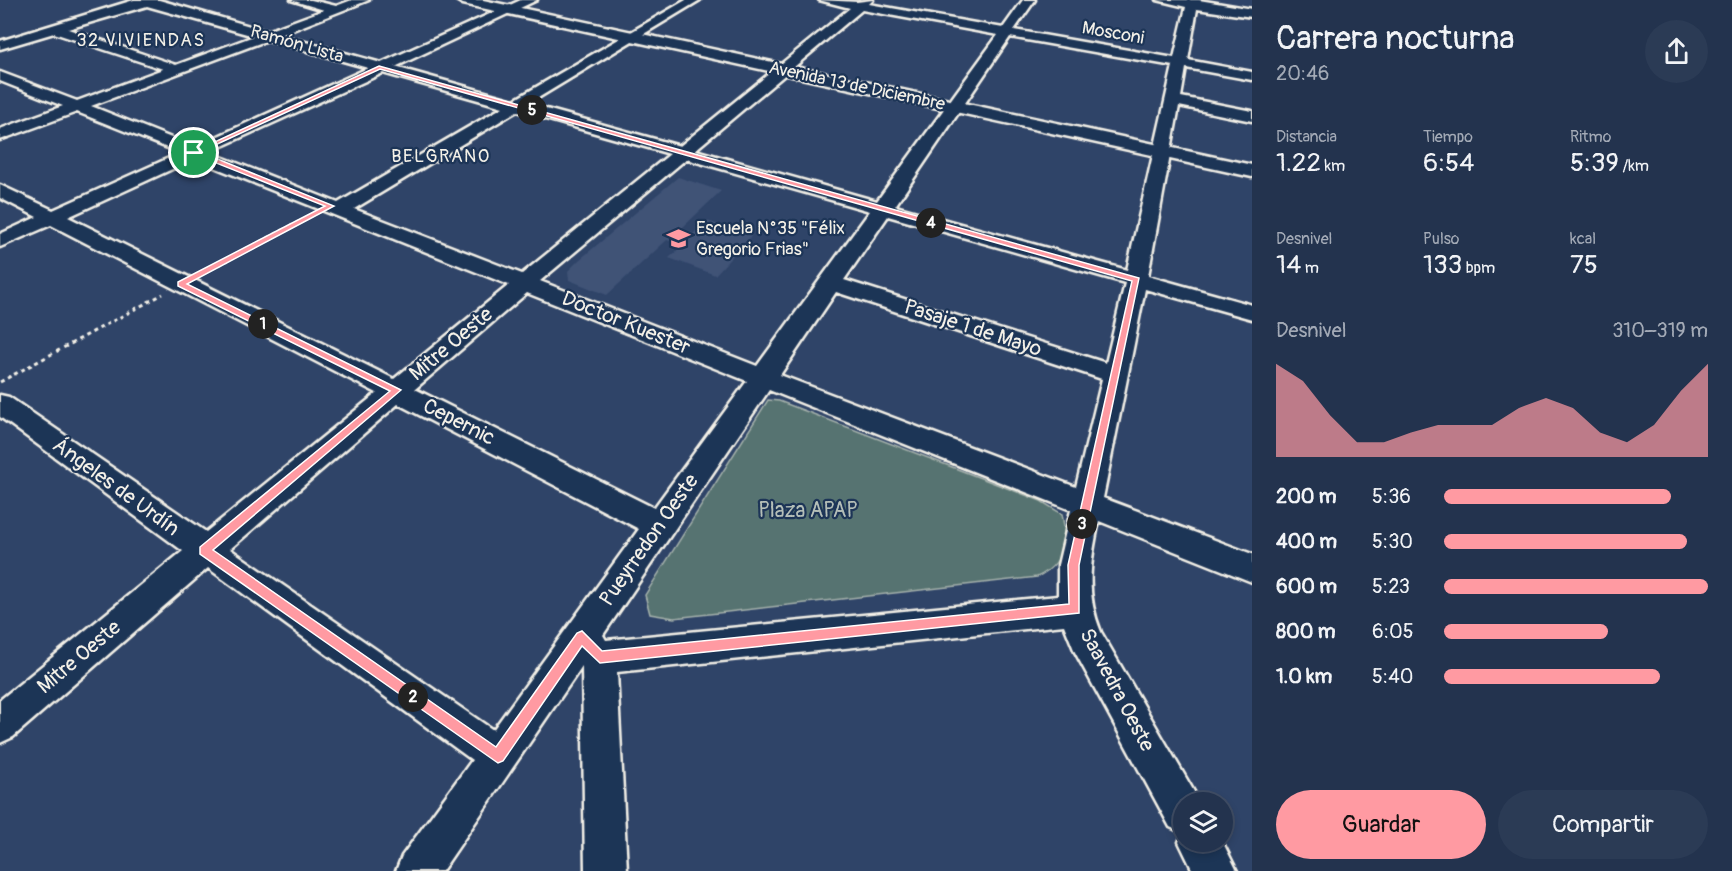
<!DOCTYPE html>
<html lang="es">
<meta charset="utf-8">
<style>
body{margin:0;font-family:Pangolin,sans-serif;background:#2b3b55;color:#f1f3f6;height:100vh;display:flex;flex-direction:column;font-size:22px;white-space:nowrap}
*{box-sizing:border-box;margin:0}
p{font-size:20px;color:#a3aab6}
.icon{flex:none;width:33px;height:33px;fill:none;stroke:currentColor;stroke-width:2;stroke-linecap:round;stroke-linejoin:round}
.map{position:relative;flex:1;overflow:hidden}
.side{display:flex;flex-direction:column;background:#23334e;width:480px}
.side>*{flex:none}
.controls{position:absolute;left:1173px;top:792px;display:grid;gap:12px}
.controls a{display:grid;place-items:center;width:60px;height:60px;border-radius:50%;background:#23334e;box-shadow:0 3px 9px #0003,0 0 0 2px #404e66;font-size:30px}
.pin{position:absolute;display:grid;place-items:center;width:51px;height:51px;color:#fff;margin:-26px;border:3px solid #fff;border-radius:50%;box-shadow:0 2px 6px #0007}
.km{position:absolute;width:30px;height:30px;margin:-15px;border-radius:50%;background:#222;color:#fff;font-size:16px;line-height:30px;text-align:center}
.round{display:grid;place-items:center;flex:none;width:63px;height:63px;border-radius:32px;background:#2b3b55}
.headline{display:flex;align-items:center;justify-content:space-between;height:102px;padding:0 24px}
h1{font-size:33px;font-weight:600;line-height:45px}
.metrics{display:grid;grid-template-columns:repeat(3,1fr);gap:9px;height:102px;padding:6px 24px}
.metrics div{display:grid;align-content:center}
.metrics b{font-size:26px;font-weight:600}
.metrics small{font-size:16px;font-weight:400}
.metrics p{font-size:16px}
.chart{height:168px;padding:12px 24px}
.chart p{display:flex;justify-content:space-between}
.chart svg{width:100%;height:108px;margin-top:6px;fill:#ff9aa2;opacity:.7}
.primary-button{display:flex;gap:12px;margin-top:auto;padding:12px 24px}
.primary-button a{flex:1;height:69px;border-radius:36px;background:#ff9aa2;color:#111;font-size:24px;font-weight:600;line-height:69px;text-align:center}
.primary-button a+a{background:#2b3b55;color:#f1f3f6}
ul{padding:0 24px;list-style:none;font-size:20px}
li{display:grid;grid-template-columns:96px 72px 1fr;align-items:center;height:45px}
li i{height:15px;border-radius:8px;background:#ff9aa2}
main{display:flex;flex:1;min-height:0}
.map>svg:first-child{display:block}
</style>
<main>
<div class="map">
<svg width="1252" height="871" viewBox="0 0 1252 871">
<rect width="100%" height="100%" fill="#2f4468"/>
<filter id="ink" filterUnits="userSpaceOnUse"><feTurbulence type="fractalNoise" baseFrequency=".0167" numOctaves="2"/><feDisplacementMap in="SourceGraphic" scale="12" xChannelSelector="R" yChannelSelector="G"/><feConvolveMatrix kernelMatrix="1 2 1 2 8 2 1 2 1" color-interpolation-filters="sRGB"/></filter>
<g filter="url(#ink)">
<polygon fill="#3f5276" points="678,177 721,191 681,229 693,234 707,221 752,235 715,275 669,258 682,246 667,240 607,295 569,280 568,271 579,260"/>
<path fill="#577371" stroke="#a6b2ac" stroke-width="1.5" d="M768 400 779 401 1041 501 1062 514C1068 542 1064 564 1037 577L674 618 650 614 645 595Z"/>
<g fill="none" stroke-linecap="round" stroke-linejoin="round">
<defs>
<path id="minor" d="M134 0H159L267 31 324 10 291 0H311L336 6 352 0H369L280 35 381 63 521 0H537L395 67 514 100 686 0H700L528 104 680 146 850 8 819 0 857 2 873 0 869 4 1003 28 1023 0H1035L1014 30 1174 58 1186 7 1157 0H1199L1252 9V17L1197 9 1188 60 1252 72V80L1186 68 1181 97 1252 111V121L1179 106 1148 276 1252 305V319L1145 289 1103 498 1252 554V582L1099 521C1090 562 1085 593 1101 632L1200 802H1184V842L1222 841 1237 871H1193L1179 842 1183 833 1170 827 1075 652 1064 625 617 672 627 871H585L582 666 442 871H396L402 856 472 760 208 568 13 737 0 743V700L183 551 0 417V395L9 397 206 532 377 393 51 225 0 247V234L37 217 0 198V185L53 210 180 153 77 112 0 140V129L63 106 0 81V72L77 101 163 69 54 33 0 49V41ZM147 6 254 36 176 65 68 29ZM862 10 998 35 877 201 695 150ZM1010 37 1173 66 1127 270 895 206ZM268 40 368 68 194 147 91 106ZM383 73 503 107 338 203 209 152ZM517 111 670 154 522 274 354 209ZM194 159 509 285 394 379 68 217ZM686 159 870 211 757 366 540 281ZM888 216 1125 283 1106 363 844 280ZM836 292 1102 379 1076 487 780 375ZM527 293 747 381 654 508 415 389ZM769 390 1071 510 1058 565V596L606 640 603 635ZM398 404 639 529 493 730 230 549Z"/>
<polygon id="tertiary" points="456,0 483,0 1252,165 1252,177 463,4"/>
</defs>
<use href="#minor" stroke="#f4f1e8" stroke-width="5"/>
<use href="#tertiary" stroke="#f4f1e8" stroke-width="5"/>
<polyline stroke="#f4f1e8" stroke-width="2" stroke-dasharray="3 3" stroke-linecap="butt" points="296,224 309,217"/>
<g stroke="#f4f1e8" stroke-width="3" stroke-dasharray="4 4" stroke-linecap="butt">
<polyline points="204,272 299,222"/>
<polyline points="0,382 163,294"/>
</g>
<use href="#minor" fill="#1d3557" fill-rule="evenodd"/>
<use href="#tertiary" fill="#1d3557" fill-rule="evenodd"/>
</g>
</g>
<path fill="#ff9aa2" stroke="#fff" stroke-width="1.5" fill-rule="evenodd" d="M379 66 1139 278 1079 565V613L600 663 582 646 503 761 498 763 200 554V547L390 391 178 286V282L325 206 191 153ZM380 69 1132 281 1068 565 1069 604 602 651 582 631 577 633 496 747 213 550 401 390 187 284 334 206 200 152Z"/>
<defs>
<symbol id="school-bare" viewBox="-9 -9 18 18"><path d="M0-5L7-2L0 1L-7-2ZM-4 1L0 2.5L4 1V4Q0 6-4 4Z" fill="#ff9aa2" stroke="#1d3557" stroke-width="2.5" paint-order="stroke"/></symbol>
</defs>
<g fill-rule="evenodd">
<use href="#school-bare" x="662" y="222" width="33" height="33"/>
</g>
<g text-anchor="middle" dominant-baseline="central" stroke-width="4.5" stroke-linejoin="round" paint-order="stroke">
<g font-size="18" fill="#f4f1e8" stroke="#1d3557">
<text transform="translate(1113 33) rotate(10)">Mosconi</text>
<text transform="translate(297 44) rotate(16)">Ramón Lista</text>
<text transform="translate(857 86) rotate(12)">Avenida 13 de Diciembre</text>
</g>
<g font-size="18" letter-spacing="1.5" fill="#f4f1e8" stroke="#1d3557">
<text x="141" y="40">32 VIVIENDAS</text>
<text x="441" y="156">BELGRANO</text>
</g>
<g font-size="18" fill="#f4f1e8" stroke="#1d3557" text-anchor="start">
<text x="696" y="228">Escuela N°35 "Félix<tspan x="696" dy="21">Gregorio Frias"</tspan></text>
</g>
<g font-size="21" fill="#f4f1e8" stroke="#1d3557">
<text transform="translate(626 323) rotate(22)">Doctor Kuester</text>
<text transform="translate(973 328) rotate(18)">Pasaje 1 de Mayo</text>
<text transform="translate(451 344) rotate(-40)">Mitre Oeste</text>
<text transform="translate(459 422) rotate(27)">Cepernic</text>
<text transform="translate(116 487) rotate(36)">Ángeles de Urdín</text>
<text transform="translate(649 540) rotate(-55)">Pueyrredon Oeste</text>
<text transform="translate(79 657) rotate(-40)">Mitre Oeste</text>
<text transform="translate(1117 690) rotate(62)">Saavedra Oeste</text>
</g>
<g font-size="21" fill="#b5bfb8" stroke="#1d3557">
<text x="808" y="510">Plaza APAP</text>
</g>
</g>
</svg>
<div class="controls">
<a><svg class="icon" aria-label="layers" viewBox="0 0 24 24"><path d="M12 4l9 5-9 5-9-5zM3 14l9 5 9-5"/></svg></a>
</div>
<div class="pin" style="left:194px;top:153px;background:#1e9e55"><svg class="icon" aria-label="arrive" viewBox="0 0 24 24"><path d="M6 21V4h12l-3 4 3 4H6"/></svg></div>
<b class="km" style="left:263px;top:324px">1</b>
<b class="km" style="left:413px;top:697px">2</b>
<b class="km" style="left:1082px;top:524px">3</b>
<b class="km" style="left:931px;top:223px">4</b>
<b class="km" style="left:532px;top:110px">5</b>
</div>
<section class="side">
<div class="headline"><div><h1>Carrera nocturna</h1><p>20:46</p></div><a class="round"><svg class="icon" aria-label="share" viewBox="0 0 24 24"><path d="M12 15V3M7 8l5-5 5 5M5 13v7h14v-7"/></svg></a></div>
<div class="metrics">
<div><p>Distancia</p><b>1.22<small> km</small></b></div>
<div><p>Tiempo</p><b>6:54</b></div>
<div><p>Ritmo</p><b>5:39<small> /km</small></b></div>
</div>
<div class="metrics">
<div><p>Desnivel</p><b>14<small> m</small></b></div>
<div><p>Pulso</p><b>133<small> bpm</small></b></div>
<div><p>kcal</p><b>75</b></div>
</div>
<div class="chart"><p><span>Desnivel</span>310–319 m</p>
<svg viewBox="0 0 160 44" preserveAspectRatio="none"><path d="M0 44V6L10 13L20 27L30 38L40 38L50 34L60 31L70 31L80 31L90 24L100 20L110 24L120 34L130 38L140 31L150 17L160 6V44z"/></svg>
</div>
<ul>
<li><b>200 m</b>5:36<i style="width:86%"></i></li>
<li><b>400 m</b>5:30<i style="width:92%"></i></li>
<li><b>600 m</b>5:23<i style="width:100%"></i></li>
<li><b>800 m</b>6:05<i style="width:62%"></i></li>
<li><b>1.0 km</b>5:40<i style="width:82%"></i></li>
</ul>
<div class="primary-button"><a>Guardar</a><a>Compartir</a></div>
</section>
</main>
